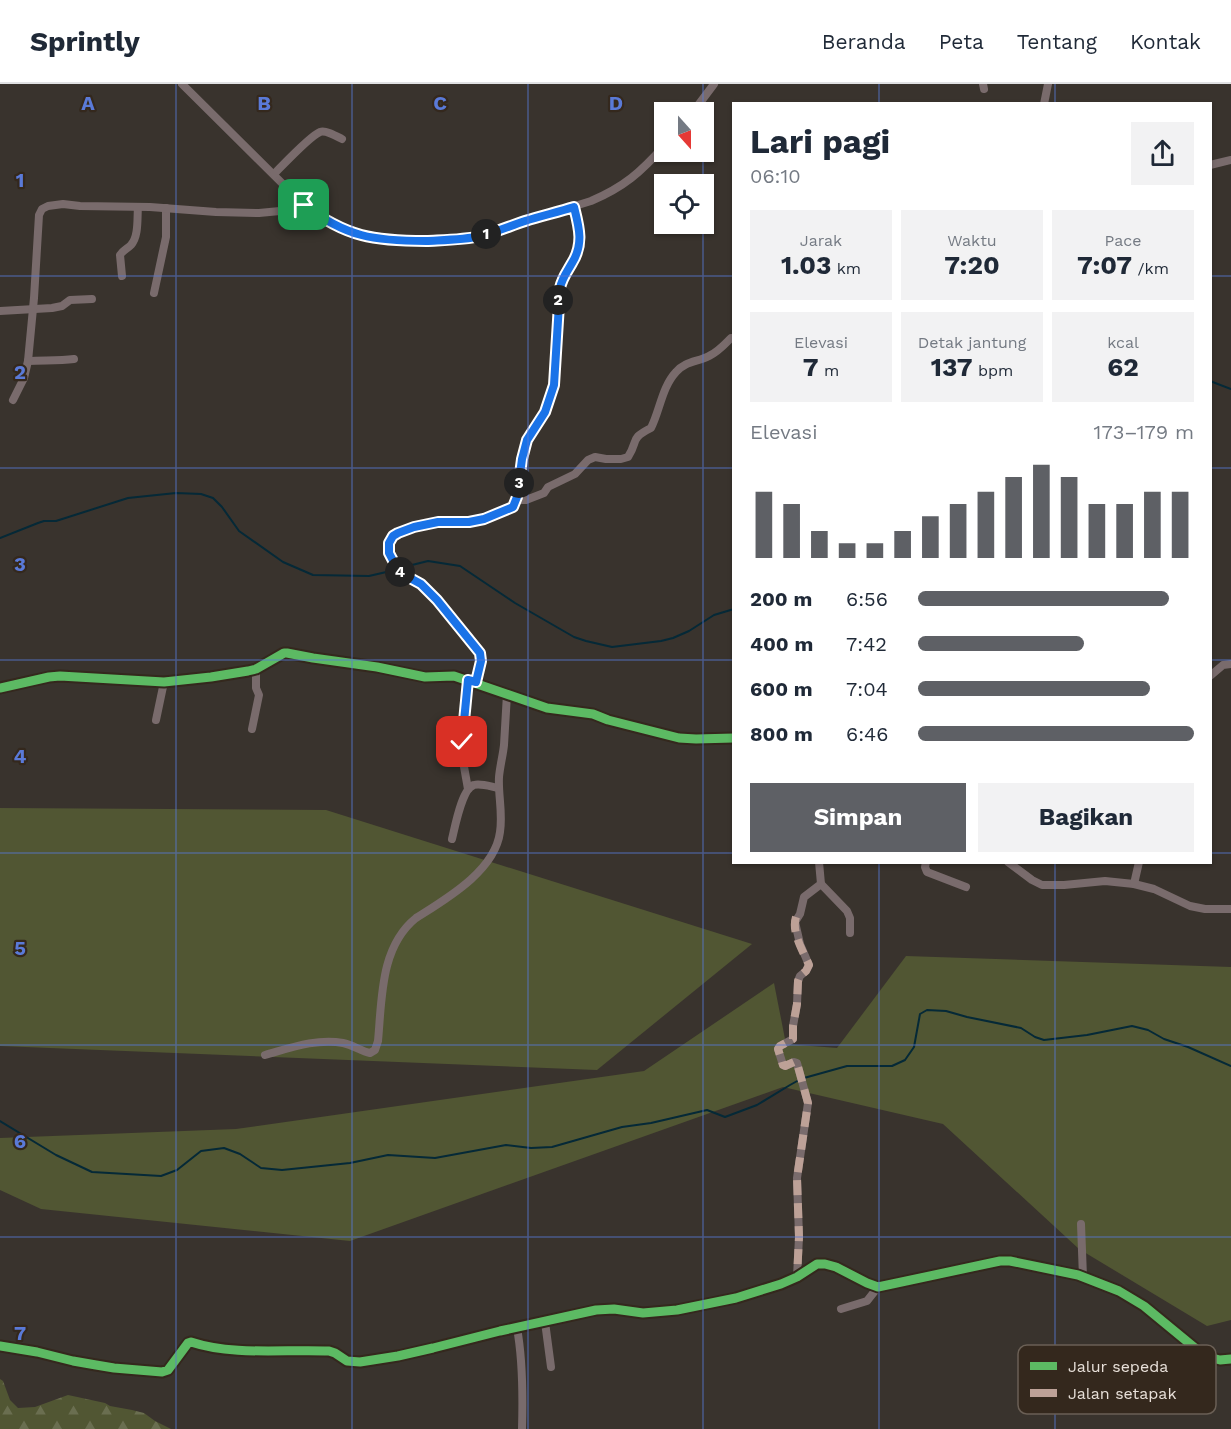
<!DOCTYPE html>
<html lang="id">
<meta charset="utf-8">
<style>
body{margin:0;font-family:"Work Sans",sans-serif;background:#f2f2f3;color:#1f2937;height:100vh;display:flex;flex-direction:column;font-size:22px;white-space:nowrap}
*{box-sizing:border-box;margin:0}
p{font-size:20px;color:#747a83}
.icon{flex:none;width:33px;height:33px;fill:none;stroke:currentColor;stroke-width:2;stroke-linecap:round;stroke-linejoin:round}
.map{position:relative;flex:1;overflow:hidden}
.details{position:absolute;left:732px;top:18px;width:480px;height:762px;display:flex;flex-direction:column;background:#fff;border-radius:0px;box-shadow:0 2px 4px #0004}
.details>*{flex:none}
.needle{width:39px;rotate:159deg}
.fabs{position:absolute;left:654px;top:18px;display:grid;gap:12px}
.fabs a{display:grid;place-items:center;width:60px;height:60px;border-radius:0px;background:#fff;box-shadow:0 2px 4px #0004;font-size:30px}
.pin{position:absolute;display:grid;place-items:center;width:51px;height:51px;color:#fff;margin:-26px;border-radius:12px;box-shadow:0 3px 9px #0006}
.km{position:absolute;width:30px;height:30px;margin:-15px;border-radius:50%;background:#222;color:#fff;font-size:16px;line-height:30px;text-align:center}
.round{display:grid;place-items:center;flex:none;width:63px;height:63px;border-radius:0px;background:#f2f2f3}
.overview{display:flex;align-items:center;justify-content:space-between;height:102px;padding:0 18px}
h1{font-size:33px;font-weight:700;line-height:45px}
.stats{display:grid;grid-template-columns:repeat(3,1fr);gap:9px;height:102px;padding:6px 18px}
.stats div{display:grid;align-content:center;border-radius:0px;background:#f2f2f3;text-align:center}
.stats b{font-size:26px;font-weight:700}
.stats small{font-size:16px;font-weight:400}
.stats p{font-size:16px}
.chart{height:168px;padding:12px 18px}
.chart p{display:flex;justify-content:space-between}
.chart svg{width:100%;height:108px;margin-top:6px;stroke:#5e6065;stroke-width:6}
.action{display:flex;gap:12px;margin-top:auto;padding:12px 18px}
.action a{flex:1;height:69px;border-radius:0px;background:#5e6065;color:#fff;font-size:24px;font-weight:700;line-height:69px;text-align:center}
.action a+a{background:#f2f2f3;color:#1f2937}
ul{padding:0 18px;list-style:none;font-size:20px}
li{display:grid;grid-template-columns:96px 72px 1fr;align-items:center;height:45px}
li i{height:15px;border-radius:8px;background:#5e6065}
header{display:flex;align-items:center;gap:36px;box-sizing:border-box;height:84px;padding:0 30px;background:#fff;border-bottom:2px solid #e0e1e3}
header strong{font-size:28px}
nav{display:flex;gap:33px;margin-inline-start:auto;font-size:21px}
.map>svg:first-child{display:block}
</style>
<header>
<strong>Sprintly</strong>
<nav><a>Beranda</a><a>Peta</a><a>Tentang</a><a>Kontak</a></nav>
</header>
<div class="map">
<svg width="1231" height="1345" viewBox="0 0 1231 1345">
<defs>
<pattern id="forest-firs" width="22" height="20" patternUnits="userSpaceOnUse" patternTransform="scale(1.5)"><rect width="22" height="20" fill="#515633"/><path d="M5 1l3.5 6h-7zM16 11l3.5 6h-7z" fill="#6a6e50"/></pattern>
</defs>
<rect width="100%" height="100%" fill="#39332d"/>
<g fill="#515633">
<polygon points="0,724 326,726 752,860 597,986 0,962"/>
<polygon points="906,872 1231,883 1231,1236 1207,1242 1079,1165 943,1040 783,1003 350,1157 41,1125 0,1106 0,1054 236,1045 644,987 774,899 786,960 837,964"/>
</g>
<polygon fill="url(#forest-firs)" points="0,1295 3,1297 10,1316 18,1324 35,1323 68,1311 105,1319 110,1322 132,1326 144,1329 155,1337 171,1345 0,1345"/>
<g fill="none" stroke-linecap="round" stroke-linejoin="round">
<g stroke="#052937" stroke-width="2">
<polyline points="1210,297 1231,305"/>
<polyline points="0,454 38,439 44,437 56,437 128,414 176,409 201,410 213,414 222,423 239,447 283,478 313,491 369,492 395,486"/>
<polyline points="400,484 428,477 460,482 515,519 574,553 586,557 612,563 661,557 673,554 689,547 714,531 734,525"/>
<polyline points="804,994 847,982 892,982 905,976 914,963 920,930 927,926 946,927 967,933 1021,944 1035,953 1044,956 1087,951 1132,942 1148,946 1164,955 1188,963 1231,982"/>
<polyline points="0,1037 56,1071 92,1088 161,1092 177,1086 201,1067 224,1064 240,1070 261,1084 282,1086 350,1079 388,1071 435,1074 506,1061 531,1064 552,1063 622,1043 651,1039 707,1026 725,1033 757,1021 790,1001 799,996"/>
</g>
<g stroke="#796b6c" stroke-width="8">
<path d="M182 0 304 121 320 133 336 142 349 147 371 154 388 156 412 157 463 155 482 151 591 117C624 103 641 88 664 62"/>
<polyline points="983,0 984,5"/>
<polyline points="1044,20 1048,0"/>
<polyline points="693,28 714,0"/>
<polyline points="1210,81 1231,76"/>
<path d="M274 90C283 81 310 52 320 48 326 46 336 52 342 55"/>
<path d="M122 192 120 171C123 166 127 165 131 161 139 152 137 134 138 123"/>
<polyline points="154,209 166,153 166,124"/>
<polyline points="0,227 52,224 62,222 70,216 92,215"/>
<path d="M28 277C43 276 58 277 74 275"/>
<polyline points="13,316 24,294 28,277 34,214 39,131 42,125 48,122 63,120 80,122 150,123 216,128 259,129 280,127 307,135 315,135 320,133"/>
<path d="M517 413 520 416H526L544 409 548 403 575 390 588 376 595 373 606 375H621L628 373C639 356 629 355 651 344 660 326 662 303 676 288 685 277 698 278 709 272 718 268 724 261 731 254H734"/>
<polyline points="1210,592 1223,581 1231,580"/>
<polyline points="468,596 462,658 463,677 468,705"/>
<path d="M476 598C479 586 483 576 477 564L437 516 421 500 399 487 389 469V459L393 452 398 449 414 443 438 437 469 438 484 435 513 423C522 402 519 377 527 355 530 347 538 340 543 333 549 322 553 310 554 298 559 267 554 236 559 205 562 191 572 182 578 169 583 155 577 136 574 123"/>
<polyline points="0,604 49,593 60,592 164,598 211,593 248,587 256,585 284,569 287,569 313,574 377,583 425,593 454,592 547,624 593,630 608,636 679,654 696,655 734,654"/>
<polyline points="156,636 164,598"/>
<polyline points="252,645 259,611 256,604 256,585"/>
<path d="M452 755C455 743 462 704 474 701 481 699 492 703 499 704"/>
<polyline points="926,778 925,783 927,788 966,803"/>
<polyline points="1008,778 1032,796 1042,801 1064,801 1105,797 1134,800 1154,805 1190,822 1205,825 1231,825"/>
<polyline points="821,800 847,827 850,834 850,849"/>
<polyline points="1134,800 1139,778"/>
<path d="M265 971C290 964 317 954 343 959 353 961 361 967 370 969L375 966 378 957C382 915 380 863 416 834 446 815 495 787 500 748 503 729 498 711 499 693 500 682 503 671 504 661 505 644 506 627 507 610"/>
<polyline points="1081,1140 1083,1193"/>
<polyline points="797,1193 799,1153 797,1094 808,1019 797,979 794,978 785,982 783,981 778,965 780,962 793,955 793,942 797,920 798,897 800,892 806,887 809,881 800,860 795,838 800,830 804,813 821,800 819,778"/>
<polyline points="841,1225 867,1217 878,1203"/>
<polyline points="545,1238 551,1283"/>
<path d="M517 1244C523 1277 523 1311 522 1345"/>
<path d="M0 1262 37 1268 73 1277 96 1281 114 1284 162 1288 168 1286 188 1259 191 1258C233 1272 285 1265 329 1267L335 1269 347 1277 360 1278 398 1272 433 1264 500 1247 596 1226 614 1225 643 1229 677 1226 736 1214 781 1200 797 1193 817 1180H825L836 1183 867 1199 878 1203 1000 1177H1010L1078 1191 1119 1207 1144 1222 1195 1264 1208 1273 1220 1276 1231 1275"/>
</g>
<path stroke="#bda197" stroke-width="8" stroke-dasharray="15 8" stroke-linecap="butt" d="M796 833C791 848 803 867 809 881L806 887 800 892 798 897 797 920 793 942V955L780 962 778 965 783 981 785 982 794 978 797 979 808 1019 797 1094 799 1153 797 1193"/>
<defs>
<g id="cycleway">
<polyline points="0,604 49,593 60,592 164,598 211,593 248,587 256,585 284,569 287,569 313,574 377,583 425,593 454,592 547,624 593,630 608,636 679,654 696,655 734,654"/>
<path d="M0 1262 37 1268 73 1277 96 1281 114 1284 162 1288 168 1286 188 1259 191 1258C233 1272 285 1265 329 1267L335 1269 347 1277 360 1278 398 1272 433 1264 500 1247 596 1226 614 1225 643 1229 677 1226 736 1214 781 1200 797 1193 817 1180H825L836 1183 867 1199 878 1203 1000 1177H1010L1078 1191 1119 1207 1144 1222 1195 1264 1208 1273 1220 1276 1231 1275"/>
</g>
</defs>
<use href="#cycleway" stroke="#34281d" stroke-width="13"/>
<use href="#cycleway" stroke="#5cba63" stroke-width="9"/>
</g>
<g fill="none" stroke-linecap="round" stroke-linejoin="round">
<defs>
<path id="route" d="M304 121C346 153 374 157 426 157 444 156 463 156 481 152 496 148 510 142 525 137 541 132 558 128 574 123 579 143 584 160 572 179 567 188 562 194 560 204L554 301 545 328 527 356 522 375 517 413 513 423 484 435 469 438H438L414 443 398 449 393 452 389 459V469L399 488 421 500 437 516 480 569 481 577 476 598 468 596 462 658"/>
</defs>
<use href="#route" stroke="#fff" stroke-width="12"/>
<use href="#route" stroke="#1a73e8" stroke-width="8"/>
</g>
<path fill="none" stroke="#5a7ad8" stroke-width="1.5" stroke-opacity="0.55" d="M176 0V1345M352 0V1345M528 0V1345M703 0V28M879 0V20M1055 0V20M703 68V100M703 140V1345M0 192H734M1210 192H1231M0 384H734M1210 384H1231M0 576H734M1210 576H1231M0 769H734M1210 769H1231M879 778V1345M1055 778V1345M0 961H1231M0 1153H1231"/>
<rect x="1018" y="1261" width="198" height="69" rx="9" fill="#34281d" stroke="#6a5f55" stroke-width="1.5"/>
<rect x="1030" y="1278" width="27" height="8" fill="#5cba63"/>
<rect x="1030" y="1305" width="27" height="8" fill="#bda197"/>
<g font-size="16" fill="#e8e0d9">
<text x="1068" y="1288">Jalur sepeda</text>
<text x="1068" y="1315">Jalan setapak</text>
</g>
<g font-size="20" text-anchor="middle" font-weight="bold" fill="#5a7ad8" stroke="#34281d" stroke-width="4.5" stroke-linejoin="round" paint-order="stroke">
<text x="88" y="26">A</text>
<text x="264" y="26">B</text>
<text x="440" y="26">C</text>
<text x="616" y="26">D</text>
<text x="20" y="103">1</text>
<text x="20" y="295">2</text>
<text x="20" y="487">3</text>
<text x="20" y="679">4</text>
<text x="20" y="871">5</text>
<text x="20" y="1064">6</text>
<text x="20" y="1256">7</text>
</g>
</svg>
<div class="fabs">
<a><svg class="needle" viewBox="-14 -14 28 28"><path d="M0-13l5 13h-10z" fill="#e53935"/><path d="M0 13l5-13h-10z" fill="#747a83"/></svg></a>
<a><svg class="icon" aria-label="locate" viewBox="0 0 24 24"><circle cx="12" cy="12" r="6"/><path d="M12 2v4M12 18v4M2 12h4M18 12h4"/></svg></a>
</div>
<div class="pin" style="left:304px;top:121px;background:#1e9e55"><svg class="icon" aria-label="arrive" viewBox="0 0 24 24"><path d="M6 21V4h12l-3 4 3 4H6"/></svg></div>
<div class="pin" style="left:462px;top:658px;background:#d93025"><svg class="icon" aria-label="check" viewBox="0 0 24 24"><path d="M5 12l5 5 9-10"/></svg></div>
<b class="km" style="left:486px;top:150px">1</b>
<b class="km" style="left:558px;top:216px">2</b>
<b class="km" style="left:519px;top:399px">3</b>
<b class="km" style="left:400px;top:488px">4</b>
<section class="details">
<div class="overview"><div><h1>Lari pagi</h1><p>06:10</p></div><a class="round"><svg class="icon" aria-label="share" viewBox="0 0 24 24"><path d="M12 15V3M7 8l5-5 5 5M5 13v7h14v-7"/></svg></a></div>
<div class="stats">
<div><p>Jarak</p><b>1.03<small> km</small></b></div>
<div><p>Waktu</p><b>7:20</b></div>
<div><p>Pace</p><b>7:07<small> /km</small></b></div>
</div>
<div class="stats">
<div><p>Elevasi</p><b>7<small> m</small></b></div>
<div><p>Detak jantung</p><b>137<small> bpm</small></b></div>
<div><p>kcal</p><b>62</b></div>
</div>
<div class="chart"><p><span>Elevasi</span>173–179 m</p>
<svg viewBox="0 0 160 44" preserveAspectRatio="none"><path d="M5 44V17M15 44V22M25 44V33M35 44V38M45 44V38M55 44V33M65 44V27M75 44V22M85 44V17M95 44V11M105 44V6M115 44V11M125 44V22M135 44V22M145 44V17M155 44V17"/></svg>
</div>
<ul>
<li><b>200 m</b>6:56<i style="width:91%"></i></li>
<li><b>400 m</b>7:42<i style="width:60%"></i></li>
<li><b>600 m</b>7:04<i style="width:84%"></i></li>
<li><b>800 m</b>6:46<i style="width:100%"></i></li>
</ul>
<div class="action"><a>Simpan</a><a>Bagikan</a></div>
</section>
</div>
